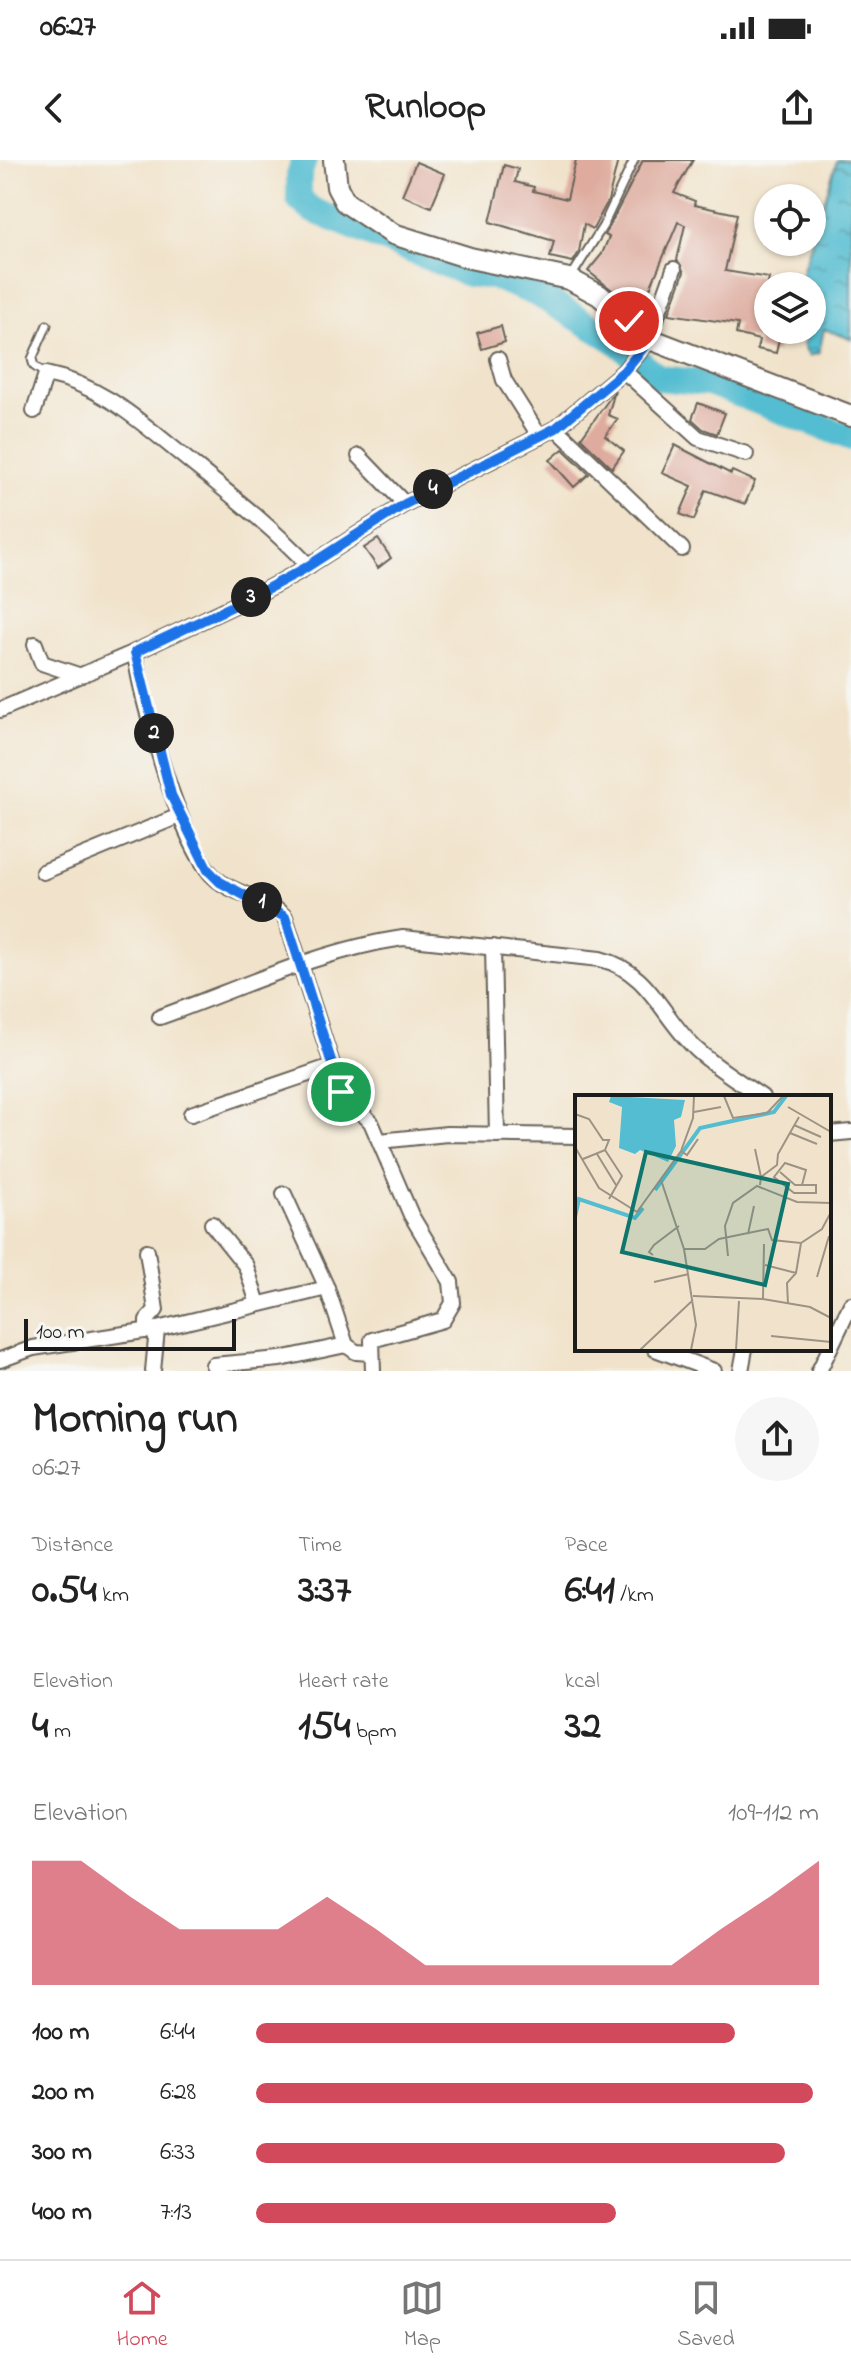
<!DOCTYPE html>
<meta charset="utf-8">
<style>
body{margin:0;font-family:"Indie Flower",sans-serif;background:#f6f6f6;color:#222;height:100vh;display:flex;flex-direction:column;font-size:30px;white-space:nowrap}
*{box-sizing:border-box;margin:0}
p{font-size:26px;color:#767676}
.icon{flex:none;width:44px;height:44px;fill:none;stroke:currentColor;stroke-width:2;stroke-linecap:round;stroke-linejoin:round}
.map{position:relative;height:1211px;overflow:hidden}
.drawer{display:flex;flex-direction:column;background:#fff;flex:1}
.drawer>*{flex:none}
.fabs{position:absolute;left:754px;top:24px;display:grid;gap:16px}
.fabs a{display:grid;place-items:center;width:72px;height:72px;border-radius:50%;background:#fff;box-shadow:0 2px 6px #0004;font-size:40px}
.scale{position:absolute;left:24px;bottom:20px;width:212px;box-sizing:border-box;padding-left:8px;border:4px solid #1c1c1c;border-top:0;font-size:22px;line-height:28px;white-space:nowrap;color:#1c1c1c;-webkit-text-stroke:6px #f6f6f2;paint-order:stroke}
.pin{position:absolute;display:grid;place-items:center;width:68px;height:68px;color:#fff;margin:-34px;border:4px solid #fff;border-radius:50%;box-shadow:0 2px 8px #0007}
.km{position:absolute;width:40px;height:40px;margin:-20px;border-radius:50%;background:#222;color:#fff;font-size:22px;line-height:40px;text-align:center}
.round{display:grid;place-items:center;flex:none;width:84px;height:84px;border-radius:42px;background:#f6f6f6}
.headline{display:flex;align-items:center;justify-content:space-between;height:136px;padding:0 32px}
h1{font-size:44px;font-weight:700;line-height:60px}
.metrics{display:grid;grid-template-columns:repeat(3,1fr);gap:12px;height:136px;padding:8px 32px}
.metrics div{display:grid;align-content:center}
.metrics b{font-size:40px;font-weight:700}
.metrics small{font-size:22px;font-weight:400}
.metrics p{font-size:22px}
.chart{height:224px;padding:16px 32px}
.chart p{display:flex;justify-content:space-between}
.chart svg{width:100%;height:144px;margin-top:8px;fill:#d1495b;opacity:.7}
ul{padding:0 32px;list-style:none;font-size:26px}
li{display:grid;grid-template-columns:128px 96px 1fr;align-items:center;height:60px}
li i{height:20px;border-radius:10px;background:#d1495b}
.status{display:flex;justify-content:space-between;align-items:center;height:56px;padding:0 40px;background:#fff;direction:ltr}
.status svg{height:22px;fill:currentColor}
header{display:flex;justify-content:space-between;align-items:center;height:104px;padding:0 32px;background:#fff;font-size:36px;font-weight:700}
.tab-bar{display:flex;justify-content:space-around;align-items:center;height:112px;border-top:2px solid #e0e0e0;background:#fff;font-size:22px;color:#767676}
.tab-bar a{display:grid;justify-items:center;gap:4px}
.tab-bar .active{color:#d1495b}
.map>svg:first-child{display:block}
</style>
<div class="status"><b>06:27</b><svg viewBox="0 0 49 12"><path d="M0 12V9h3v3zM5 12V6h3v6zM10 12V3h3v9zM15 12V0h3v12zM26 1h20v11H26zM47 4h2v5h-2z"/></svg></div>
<header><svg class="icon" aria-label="back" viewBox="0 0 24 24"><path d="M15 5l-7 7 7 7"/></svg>Runloop<svg class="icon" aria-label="share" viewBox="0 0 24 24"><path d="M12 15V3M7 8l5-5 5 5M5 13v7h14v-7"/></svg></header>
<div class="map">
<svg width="851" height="1211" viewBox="0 0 851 1211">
<defs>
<pattern id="water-ripples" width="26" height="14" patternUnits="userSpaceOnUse" patternTransform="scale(2)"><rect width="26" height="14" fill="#54bdd1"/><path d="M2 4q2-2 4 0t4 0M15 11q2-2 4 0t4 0" fill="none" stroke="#4599a9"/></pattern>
</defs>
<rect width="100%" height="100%" fill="#f6f6f2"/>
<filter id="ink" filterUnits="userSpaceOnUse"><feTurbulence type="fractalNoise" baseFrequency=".0125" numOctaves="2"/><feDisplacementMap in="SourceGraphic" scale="16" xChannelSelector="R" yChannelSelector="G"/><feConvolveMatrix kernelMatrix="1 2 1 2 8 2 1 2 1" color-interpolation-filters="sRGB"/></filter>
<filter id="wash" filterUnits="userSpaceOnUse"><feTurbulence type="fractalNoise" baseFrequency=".006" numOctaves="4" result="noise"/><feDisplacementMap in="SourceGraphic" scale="32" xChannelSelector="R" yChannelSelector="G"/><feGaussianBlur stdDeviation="1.8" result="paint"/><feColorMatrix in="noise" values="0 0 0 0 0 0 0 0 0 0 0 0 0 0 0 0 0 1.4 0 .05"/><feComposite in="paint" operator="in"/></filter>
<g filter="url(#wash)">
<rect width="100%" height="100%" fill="#f1e3cb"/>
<polygon fill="url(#water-ripples)" stroke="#386c76" stroke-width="2" points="837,0 851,0 851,179 824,169 819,193 809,196 803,184 812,170 812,126 798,126"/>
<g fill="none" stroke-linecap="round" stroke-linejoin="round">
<polyline stroke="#54bdd1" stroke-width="26" points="304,0 299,15 299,39 312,50 468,114 493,117 539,135 616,181 658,218 709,223 851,278"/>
</g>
<g id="blocks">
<g fill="#deab9e">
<polygon points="576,0 618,0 608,41 593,69 584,64 579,92 573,102 550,97 554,81 490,62 504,5 518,9 515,22 534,27 533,31 567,39"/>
<polygon points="643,0 693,0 674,33 695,41 694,45 737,54 725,111 769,118 763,151 768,152 768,170 781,170 776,193 757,189 759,180 736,174 738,164 669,154 684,112 677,100 685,65 678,62 643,145 621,137 588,111 602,94 609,77 605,75"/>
<polygon points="416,2 445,14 431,47 402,35"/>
<polygon points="501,166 505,182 482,189 477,173"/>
<polygon points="615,231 608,255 618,259 605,276 624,291 612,308 581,278"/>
<polygon points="698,243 725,253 717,274 703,269 692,259"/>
<polygon points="675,285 731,314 732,311 755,321 745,344 706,330 694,360 680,354 692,326 662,313"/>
<polygon points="563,289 589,314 574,327 550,300"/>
<polygon points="378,379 391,398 378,408 364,388"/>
</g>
</g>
</g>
<g filter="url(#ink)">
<use href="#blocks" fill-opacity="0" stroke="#676259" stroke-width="2"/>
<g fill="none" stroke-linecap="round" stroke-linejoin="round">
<defs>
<g id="lane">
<polyline points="571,117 603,66 634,0"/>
<polyline points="46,214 34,206 32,199 47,165"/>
</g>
<g id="street">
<polyline points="641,173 655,162 674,109"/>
<polyline points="498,199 504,220 540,277"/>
<polyline points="624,211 698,278 746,294"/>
<path d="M34 251 46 214C100 225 136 258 178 292 223 329 268 363 309 406"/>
<polyline points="556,268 682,389"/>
<polyline points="359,296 405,344"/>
<polyline points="35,484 42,503 78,515"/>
<polyline points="0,550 135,492"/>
<polyline points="43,712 179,656"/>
<polyline points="493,787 497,975"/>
<path d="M160 857C238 829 320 790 403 778L600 799C650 811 662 858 697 890 717 908 740 922 762 937"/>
<polyline points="191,954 332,906"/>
<polyline points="829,974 851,972"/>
<polyline points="380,981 447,974 577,976"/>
<polyline points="284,1034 327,1128 346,1185 356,1192 371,1193"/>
<polyline points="212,1064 246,1106 258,1144"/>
<polyline points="147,1091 156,1150 147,1160 147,1171"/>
<polyline points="655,1189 714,1211"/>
<polyline points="0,1200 33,1188 157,1169 327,1128"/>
<polyline points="213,1205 280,1199 346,1185"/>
<polyline points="153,1211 157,1169"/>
<path d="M373 1211 372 1180 443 1160 453 1143 451 1122 411 1055 371 962 341 932 285 757C266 737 234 735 215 718 181 687 140 538 135 492L254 436 302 410 405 344 556 268 624 211 650 179"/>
<polyline points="741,1211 745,1189"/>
<polyline points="819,1211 851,1144"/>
</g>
<polyline id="secondary" points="334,0 337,27 345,42 393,74 470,98 569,119 599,135 650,179 851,256"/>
</defs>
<use href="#lane" stroke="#676259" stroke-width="11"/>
<use href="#street" stroke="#676259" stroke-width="18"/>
<use href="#secondary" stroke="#676259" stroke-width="24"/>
<use href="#lane" stroke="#fff" stroke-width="7"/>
<use href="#street" stroke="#fff" stroke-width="14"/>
<use href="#secondary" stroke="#fff" stroke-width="20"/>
</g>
</g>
<g fill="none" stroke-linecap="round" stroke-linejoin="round" filter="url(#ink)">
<defs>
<polyline id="route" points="341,932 285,757 220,722 208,710 171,635 135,492 254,436 302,410 405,344 556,268 624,211 650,179 629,161"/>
</defs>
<use href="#route" stroke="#fff" stroke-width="16"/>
<use href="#route" stroke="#1a73e8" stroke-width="10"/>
</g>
<g transform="translate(575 935)">
<rect width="256" height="256" fill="#f1e3cb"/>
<path d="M36 1 110 5 106 22 99 25 101 51 93 67 65 55 60 59 44 53 47 12 34 7Z" fill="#54bdd1"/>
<path fill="none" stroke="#54bdd1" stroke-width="4" d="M80 95 125 33 199 17 211 1M0 122 4 104 60 123 68 113"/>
<path fill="none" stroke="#9c9385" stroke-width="2" d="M149 1 158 23 192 18 208 1M213 12 256 37M119 17 146 12M0 19 14 24 28 45H34L30 55M219 30 246 42M215 38 242 49M0 52 24 93 62 117 106 56 118 23 119 1M180 54 186 82M106 56 112 60 123 44M22 59 41 90M8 64 30 55 47 81 34 104M205 77 220 90H241V98H219L199 82 210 68 231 75 227 90M86 85 109 154H130L144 144 193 134 197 145 226 148 247 134 256 117M185 90 186 82 202 70 203 59 224 22M173 139 179 111M109 154 121 230 116 255M78 160 74 157 79 150 104 131M153 161 150 131 158 108 182 91 222 107 256 108M190 170 221 178M242 182 254 141M79 187 114 179M118 201 188 204 235 212 256 223M188 204 189 149M213 209 212 188 221 178 226 148M196 241 256 247M65 255 118 205M161 255 164 206"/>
<path fill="#0f766e" fill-opacity="0.15" stroke="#0f766e" stroke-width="4" d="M71 57 213 89 190 190 47 157Z"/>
<rect width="256" height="256" fill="none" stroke="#1c1c1c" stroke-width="4"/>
</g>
</svg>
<div class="fabs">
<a><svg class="icon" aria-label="locate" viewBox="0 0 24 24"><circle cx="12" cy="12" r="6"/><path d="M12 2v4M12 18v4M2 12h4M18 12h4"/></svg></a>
<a><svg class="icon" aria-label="layers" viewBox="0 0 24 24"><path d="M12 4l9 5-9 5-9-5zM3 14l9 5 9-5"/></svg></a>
</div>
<div class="scale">100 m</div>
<div class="pin" style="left:341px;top:932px;background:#1e9e55"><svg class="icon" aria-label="arrive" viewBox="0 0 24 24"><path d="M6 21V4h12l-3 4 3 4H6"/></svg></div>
<div class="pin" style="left:629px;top:161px;background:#d93025"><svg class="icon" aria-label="check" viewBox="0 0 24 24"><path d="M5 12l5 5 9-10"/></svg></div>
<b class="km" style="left:262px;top:742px">1</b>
<b class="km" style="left:154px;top:573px">2</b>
<b class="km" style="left:251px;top:437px">3</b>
<b class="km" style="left:433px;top:329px">4</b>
</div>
<section class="drawer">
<div class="headline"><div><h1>Morning run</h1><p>06:27</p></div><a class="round"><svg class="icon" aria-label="share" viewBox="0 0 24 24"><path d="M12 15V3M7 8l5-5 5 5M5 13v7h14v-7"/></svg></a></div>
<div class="metrics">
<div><p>Distance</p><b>0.54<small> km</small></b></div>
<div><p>Time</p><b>3:37</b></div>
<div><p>Pace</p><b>6:41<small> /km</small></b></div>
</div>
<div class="metrics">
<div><p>Elevation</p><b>4<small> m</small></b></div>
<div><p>Heart rate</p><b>154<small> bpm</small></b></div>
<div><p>kcal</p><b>32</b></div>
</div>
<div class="chart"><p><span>Elevation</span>109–112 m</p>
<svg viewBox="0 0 160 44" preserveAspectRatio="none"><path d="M0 44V6L10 6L20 17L30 27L40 27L50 27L60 17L70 27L80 38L90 38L100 38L110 38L120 38L130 38L140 27L150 17L160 6V44z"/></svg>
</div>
<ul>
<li><b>100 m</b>6:44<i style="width:85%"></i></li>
<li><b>200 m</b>6:28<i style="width:99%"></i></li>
<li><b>300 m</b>6:33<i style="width:94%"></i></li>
<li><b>400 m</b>7:13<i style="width:64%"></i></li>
</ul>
</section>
<nav class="tab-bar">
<a class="active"><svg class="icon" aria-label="home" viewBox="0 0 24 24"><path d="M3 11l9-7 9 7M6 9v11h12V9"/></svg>Home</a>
<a><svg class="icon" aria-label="map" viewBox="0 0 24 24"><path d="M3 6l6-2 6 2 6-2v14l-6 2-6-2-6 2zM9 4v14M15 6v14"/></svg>Map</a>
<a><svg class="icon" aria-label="saved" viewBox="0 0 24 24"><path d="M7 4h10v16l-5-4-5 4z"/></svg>Saved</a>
</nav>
